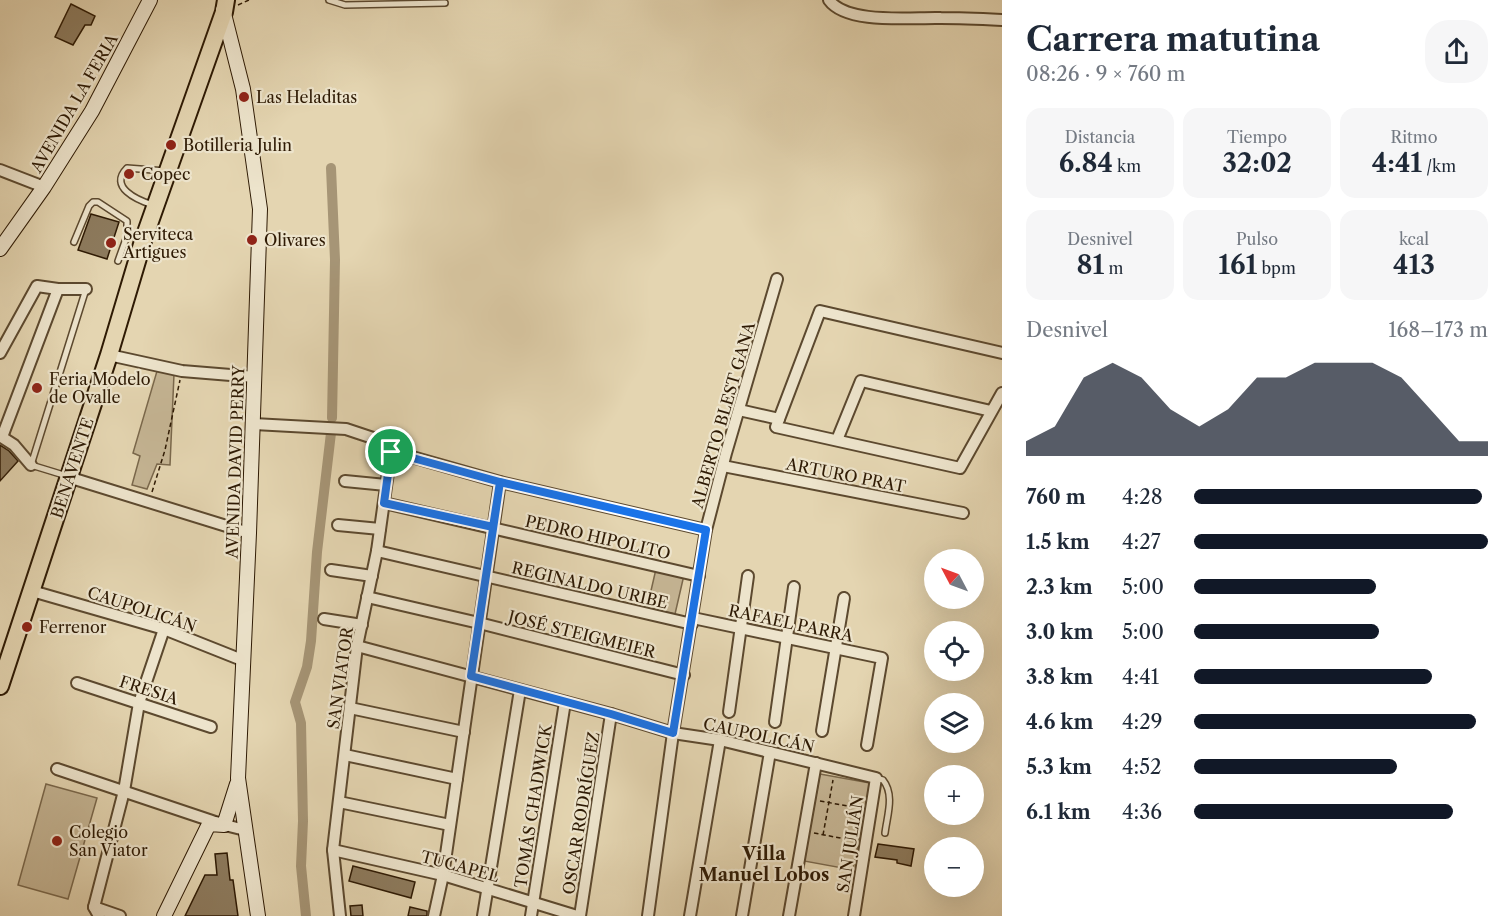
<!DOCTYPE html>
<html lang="es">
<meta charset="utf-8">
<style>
body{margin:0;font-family:"Libre Caslon Text",serif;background:#f6f6f7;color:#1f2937;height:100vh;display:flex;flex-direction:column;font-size:22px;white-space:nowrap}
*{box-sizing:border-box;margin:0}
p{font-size:20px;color:#747a83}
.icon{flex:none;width:33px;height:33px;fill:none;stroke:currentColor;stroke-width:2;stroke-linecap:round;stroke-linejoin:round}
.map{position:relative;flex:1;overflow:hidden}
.panel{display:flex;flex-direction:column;background:#fff;width:510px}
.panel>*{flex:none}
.needle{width:39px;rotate:311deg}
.tools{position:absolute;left:924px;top:549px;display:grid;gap:12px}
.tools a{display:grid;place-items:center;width:60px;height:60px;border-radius:50%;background:#fff;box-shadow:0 6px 24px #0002;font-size:30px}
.pin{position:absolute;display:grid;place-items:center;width:51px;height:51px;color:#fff;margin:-26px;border:3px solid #fff;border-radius:50%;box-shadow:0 2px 6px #0007}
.round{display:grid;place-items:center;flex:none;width:63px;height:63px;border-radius:24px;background:#f6f6f7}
.summary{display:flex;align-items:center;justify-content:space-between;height:102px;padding:0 24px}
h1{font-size:33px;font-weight:700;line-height:45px}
.figures{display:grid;grid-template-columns:repeat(3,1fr);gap:9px;height:102px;padding:6px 24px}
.figures div{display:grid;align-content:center;border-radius:15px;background:#f6f6f7;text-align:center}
.figures b{font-size:26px;font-weight:700}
.figures small{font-size:16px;font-weight:400}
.figures p{font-size:16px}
.chart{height:168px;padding:12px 24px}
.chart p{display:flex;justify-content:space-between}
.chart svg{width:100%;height:108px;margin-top:6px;fill:#111827;opacity:.7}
ul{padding:0 24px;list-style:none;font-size:20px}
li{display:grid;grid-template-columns:96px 72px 1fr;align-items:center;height:45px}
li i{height:15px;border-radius:8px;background:#111827}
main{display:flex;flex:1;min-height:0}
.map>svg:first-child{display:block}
</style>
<main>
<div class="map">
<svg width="1002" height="916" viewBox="0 0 1002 916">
<rect width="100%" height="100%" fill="#e4d5b1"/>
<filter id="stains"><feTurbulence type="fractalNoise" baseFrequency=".00333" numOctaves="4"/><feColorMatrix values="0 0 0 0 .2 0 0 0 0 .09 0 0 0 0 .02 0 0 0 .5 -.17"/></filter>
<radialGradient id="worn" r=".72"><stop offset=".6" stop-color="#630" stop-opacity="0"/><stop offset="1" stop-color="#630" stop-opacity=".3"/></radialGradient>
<g fill="#c5b594" stroke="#7a684c" stroke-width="1.5">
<polygon points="157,371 174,374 170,465 157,464 147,489 132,485 140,456 133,453"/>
<polygon points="656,569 684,575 675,614 647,608"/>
<polygon points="820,774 870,783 853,870 804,861"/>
<polygon points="46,784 97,798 68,899 18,885"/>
</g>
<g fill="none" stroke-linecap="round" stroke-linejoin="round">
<g stroke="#a69576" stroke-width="10">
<polyline points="331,168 335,260 332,418"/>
<polyline points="306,916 301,866 303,821 301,723 295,702 307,667 311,641 317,552 331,433"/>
</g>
</g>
<g fill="#8d7b5e" stroke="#2e1a04" stroke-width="1.5">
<polygon points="71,4 95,16 91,25 85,25 73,45 55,37"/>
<polygon points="91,214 119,222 107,259 78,250"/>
<polygon points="0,445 9,451 18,461 0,481"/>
<polygon points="878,844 914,849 911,866 897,863 897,860 875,857"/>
<polygon points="227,853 230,880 233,880 238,916 185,916 205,875 217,875 215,854"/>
<polygon points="353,866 415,882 411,898 349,881"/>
<polygon points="362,905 363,916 351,916 350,906"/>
<polygon points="410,907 427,911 427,916 408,916"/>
</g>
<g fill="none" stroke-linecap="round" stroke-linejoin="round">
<defs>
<g id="service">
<polyline points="329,0 345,5 445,3"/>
<path d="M153 205C137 200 108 187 127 168L166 171"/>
<polyline points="74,242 89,206 93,202 98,202 127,221 127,236 118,261"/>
<polyline points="67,476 31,465 86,289"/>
<path d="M876 778 883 780C895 795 887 816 885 833"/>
</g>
<g id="minor">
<path d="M829 0C847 25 913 17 941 18 961 18 982 19 1002 20"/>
<polyline points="0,170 44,187"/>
<polyline points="0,353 37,286 58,289 86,289"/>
<polyline points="1002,353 820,311 776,427 960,468 1002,393"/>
<polyline points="109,355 182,371 255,377"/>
<polyline points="739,410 779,419"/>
<polyline points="253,424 346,429 385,442 390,446 391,451 377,551 357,646 333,850 340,916"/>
<polyline points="0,436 14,445 31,465"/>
<polyline points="2,437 58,289"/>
<polyline points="837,440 861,381 991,411"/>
<polyline points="391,451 500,482 706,530"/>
<polyline points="723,466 963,513"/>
<polyline points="68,477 249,533"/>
<polyline points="345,481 386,485"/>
<polyline points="384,503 699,576"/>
<polyline points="338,525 380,529"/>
<polyline points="377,551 692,624"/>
<polyline points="331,570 372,576"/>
<polyline points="32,591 164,629 242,660"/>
<polyline points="367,597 479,623 684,675"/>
<polyline points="693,618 882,658 867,745"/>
<polyline points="324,619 362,625"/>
<polyline points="357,646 611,714 673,733 720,740 876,778 854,916"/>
<polyline points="77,683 211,727"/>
<polyline points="350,708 464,732"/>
<polyline points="729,712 748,576"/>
<polyline points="775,722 794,587"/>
<polyline points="822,731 844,598"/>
<polyline points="345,755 457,779"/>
<polyline points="57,769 221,824 245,830"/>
<polyline points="339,802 450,825"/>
<polyline points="333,850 443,875 577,916"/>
<polyline points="94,907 120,916"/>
<polyline points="99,916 94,907 124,791 139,703 164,629"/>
<polyline points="434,916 443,875 500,482"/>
<polyline points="483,916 520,690"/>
<polyline points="531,916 565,702"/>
<polyline points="580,916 611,714"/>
<polyline points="648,916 673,733 706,530 726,453 777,279"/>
<polyline points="690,916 720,740"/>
<polyline points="742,916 770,752"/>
<polyline points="789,916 816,763"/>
</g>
<g id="secondary">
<polyline points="223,10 243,89 260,209 249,533 238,778 258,916"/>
<polyline points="0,249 44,187 92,111 150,0"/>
<polyline points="164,916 209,824 224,825 237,784"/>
</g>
<polyline id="primary" points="0,686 109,355 143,241 224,12 226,0"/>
</defs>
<use href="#service" stroke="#5c492f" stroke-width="8"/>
<use href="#minor" stroke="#5c492f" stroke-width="14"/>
<use href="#secondary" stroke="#2e1a04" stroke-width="16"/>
<use href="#primary" stroke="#2e1a04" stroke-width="20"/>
<g stroke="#2e1a04" stroke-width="1.5" stroke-dasharray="4.5 3" stroke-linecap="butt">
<polyline points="238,5 249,0"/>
<polyline points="152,492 165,450 180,380"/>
<polyline points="820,801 859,808"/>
<polyline points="814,833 856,841"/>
<polyline points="823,835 833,780"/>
</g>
<use href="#service" stroke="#ede4cc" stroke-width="5"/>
<use href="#minor" stroke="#ede4cc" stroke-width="10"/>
<use href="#secondary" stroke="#ede4cc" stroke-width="14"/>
<use href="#primary" stroke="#e4d5b1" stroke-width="16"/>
</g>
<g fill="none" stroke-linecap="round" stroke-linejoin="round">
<defs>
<polyline id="route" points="391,452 500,482 471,676 611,714 673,733 706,530 500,482 493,527 384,503 391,452"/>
</defs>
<use href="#route" stroke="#fff" stroke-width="12"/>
<use href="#route" stroke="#1a73e8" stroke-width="8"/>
</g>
<g fill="#8f2418" stroke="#ede4cc" stroke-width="2">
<circle cx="244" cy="97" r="6"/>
<circle cx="171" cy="145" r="6"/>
<circle cx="129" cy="174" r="6"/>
<circle cx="252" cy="240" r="6"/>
<circle cx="111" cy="243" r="6"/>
<circle cx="37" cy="388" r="6"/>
<circle cx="27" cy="627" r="6"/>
<circle cx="57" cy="841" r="6"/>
</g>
<g text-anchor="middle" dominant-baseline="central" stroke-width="4.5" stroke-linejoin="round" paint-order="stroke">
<g font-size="16" fill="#2e1a04" stroke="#ede4cc" text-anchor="start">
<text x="256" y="97">Las Heladitas</text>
<text x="183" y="145">Botilleria Julin</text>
<text x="141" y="174">Copec</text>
<text x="123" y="234">Serviteca<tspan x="123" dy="18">Artigues</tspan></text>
<text x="264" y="240">Olivares</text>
<text x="49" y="379">Feria Modelo<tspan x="49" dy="18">de Ovalle</tspan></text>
<text x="39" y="627">Ferrenor</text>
<text x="69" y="832">Colegio<tspan x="69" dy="18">San Viator</tspan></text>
</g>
<g font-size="16" fill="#2e1a04" stroke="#ede4cc">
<text transform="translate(74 103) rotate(-60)">AVENIDA LA FERIA</text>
<text transform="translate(723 415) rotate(-74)">ALBERTO BLEST GANA</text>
<text transform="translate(235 462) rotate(-88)">AVENIDA DAVID PERRY</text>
<text transform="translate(72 468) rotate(-72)">BENAVENTE</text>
<text transform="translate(846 475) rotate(11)">ARTURO PRAT</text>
<text transform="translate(598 537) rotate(13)">PEDRO HIPOLITO</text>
<text transform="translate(590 585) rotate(13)">REGINALDO URIBE</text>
<text transform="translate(142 609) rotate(18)">CAUPOLICÁN</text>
<text transform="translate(791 623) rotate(12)">RAFAEL PARRA</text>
<text transform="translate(582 634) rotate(14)">JOSÉ STEIGMEIER</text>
<text transform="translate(340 678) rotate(-82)">SAN VIATOR</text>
<text transform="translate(149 690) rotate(18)">FRESIA</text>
<text transform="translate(759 735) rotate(12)">CAUPOLICÁN</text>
<text transform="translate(533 806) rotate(-81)">TOMÁS CHADWICK</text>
<text transform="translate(581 813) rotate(-81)">OSCAR RODRÍGUEZ</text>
<text transform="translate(850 844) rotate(-81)">SAN JULIÁN</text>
<text transform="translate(460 866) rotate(15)">TUCAPEL</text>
</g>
<g font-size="18" font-weight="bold" fill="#2e1a04" stroke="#ede4cc">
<text x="764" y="854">Villa<tspan x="764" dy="21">Manuel Lobos</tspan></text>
</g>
</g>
<rect width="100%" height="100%" filter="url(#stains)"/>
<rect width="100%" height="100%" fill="url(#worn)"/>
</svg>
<div class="tools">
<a><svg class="needle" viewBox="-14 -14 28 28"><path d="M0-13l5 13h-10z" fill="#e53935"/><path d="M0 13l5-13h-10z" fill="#747a83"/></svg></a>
<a><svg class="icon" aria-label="locate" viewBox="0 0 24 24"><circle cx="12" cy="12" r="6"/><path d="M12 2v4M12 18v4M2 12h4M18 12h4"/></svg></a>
<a><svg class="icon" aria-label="layers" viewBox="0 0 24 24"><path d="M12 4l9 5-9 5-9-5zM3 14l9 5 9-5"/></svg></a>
<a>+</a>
<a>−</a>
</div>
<div class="pin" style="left:391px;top:452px;background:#1e9e55"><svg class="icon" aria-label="arrive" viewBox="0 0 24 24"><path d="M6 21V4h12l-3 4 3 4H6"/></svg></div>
</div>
<section class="panel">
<div class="summary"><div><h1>Carrera matutina</h1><p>08:26 · 9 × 760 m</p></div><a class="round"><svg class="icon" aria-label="share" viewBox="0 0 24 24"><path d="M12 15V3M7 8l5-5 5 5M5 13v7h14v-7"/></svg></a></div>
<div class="figures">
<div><p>Distancia</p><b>6.84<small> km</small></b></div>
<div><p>Tiempo</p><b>32:02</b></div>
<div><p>Ritmo</p><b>4:41<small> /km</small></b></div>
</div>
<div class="figures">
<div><p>Desnivel</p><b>81<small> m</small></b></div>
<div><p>Pulso</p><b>161<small> bpm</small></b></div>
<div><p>kcal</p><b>413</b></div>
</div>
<div class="chart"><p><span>Desnivel</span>168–173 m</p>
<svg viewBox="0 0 160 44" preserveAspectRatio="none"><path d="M0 44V38L10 32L20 12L30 6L40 12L50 25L60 32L70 25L80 12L90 12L100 6L110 6L120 6L130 12L140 25L150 38L160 38V44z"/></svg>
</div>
<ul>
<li><b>760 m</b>4:28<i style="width:98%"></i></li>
<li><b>1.5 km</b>4:27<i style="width:100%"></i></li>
<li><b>2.3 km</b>5:00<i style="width:62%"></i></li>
<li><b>3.0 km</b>5:00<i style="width:63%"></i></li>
<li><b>3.8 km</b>4:41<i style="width:81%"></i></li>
<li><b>4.6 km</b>4:29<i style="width:96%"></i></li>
<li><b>5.3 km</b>4:52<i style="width:69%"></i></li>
<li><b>6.1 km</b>4:36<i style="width:88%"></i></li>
</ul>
</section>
</main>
